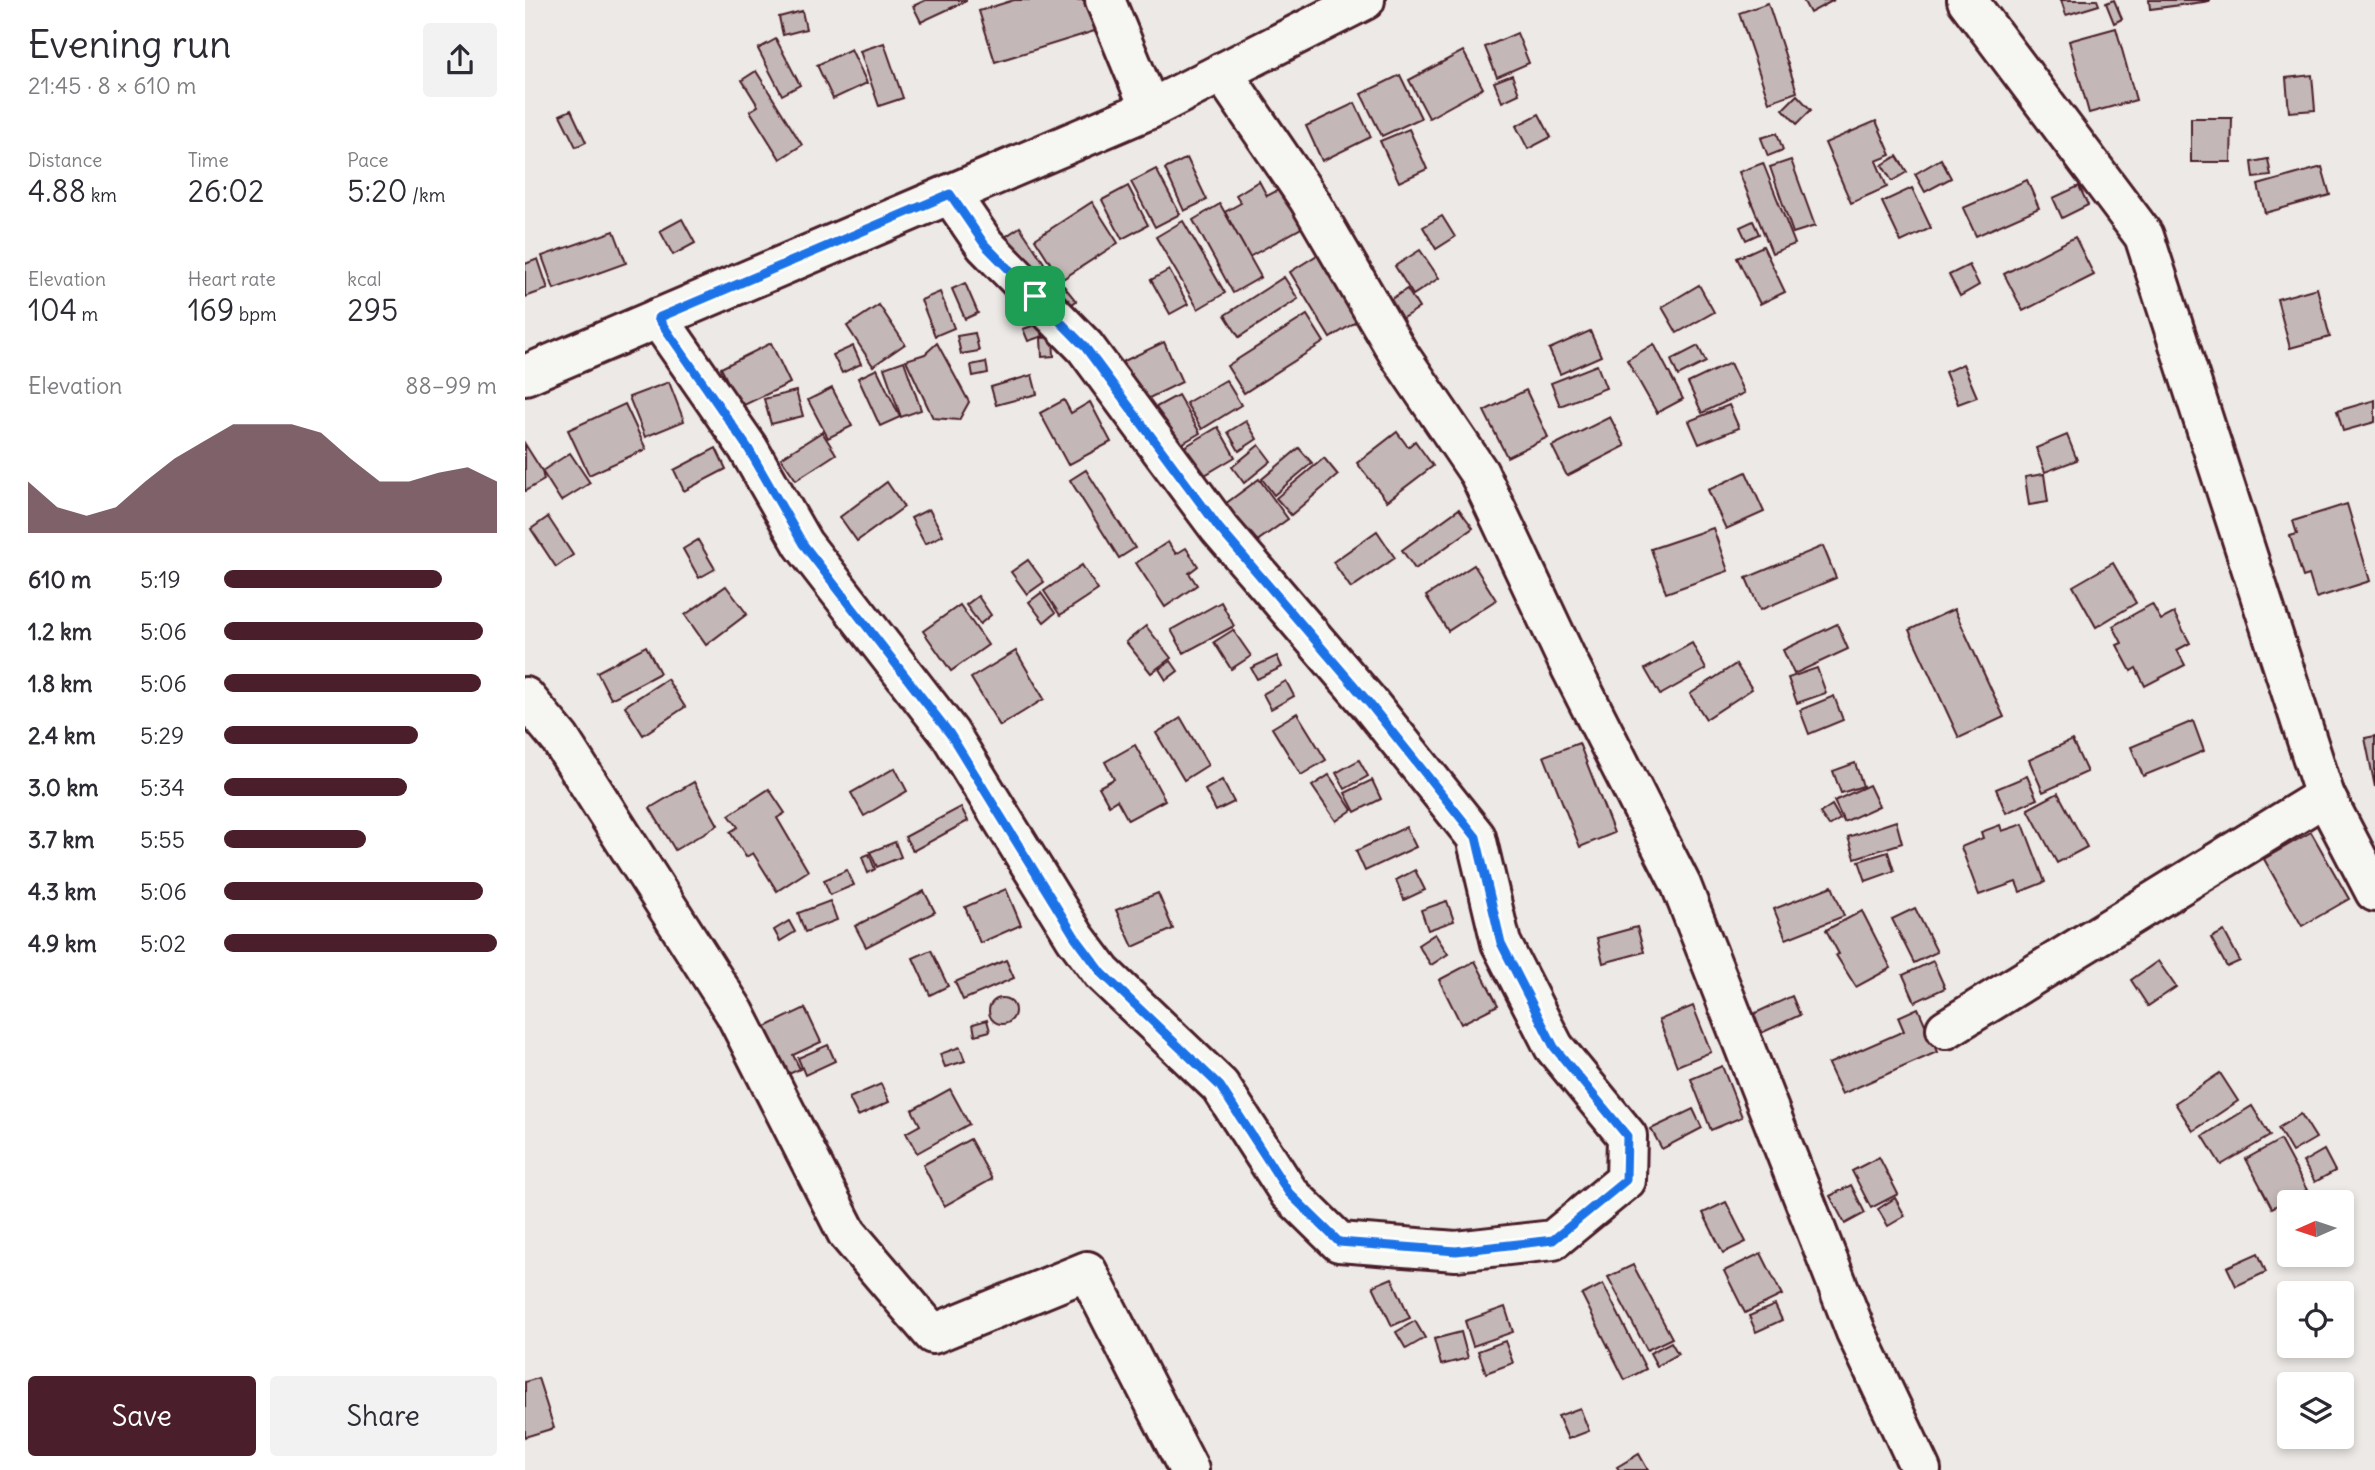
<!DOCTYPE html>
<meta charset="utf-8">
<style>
body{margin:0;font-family:Delius,sans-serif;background:#f2f2f3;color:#2b2b33;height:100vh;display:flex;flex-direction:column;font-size:26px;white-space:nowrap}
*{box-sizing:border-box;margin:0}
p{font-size:23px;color:#7c7c81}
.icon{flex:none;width:38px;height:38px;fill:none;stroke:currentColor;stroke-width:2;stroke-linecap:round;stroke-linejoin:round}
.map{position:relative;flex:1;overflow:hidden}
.side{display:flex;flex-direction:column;background:#fff;width:525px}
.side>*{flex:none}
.needle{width:46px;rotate:267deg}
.tools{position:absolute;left:1752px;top:1190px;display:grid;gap:14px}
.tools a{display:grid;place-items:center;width:77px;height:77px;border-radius:7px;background:#fff;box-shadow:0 4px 10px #0003;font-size:35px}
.pin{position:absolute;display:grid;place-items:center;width:60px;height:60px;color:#fff;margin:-30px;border-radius:14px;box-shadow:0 4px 10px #0006}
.round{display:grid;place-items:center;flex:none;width:74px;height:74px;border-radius:7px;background:#f2f2f3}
.summary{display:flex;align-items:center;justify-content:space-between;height:119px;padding:0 28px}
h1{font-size:38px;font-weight:600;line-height:52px}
.stats{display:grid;grid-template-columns:repeat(3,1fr);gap:10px;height:119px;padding:7px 28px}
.stats div{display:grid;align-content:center}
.stats b{font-size:30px;font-weight:600}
.stats small{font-size:19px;font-weight:400}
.stats p{font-size:19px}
.chart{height:196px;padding:14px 28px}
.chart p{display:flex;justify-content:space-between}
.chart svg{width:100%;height:126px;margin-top:7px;fill:#4a1f2b;opacity:.7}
.primary-button{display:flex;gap:14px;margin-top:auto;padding:14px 28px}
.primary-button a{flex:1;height:80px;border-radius:7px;background:#4a1f2b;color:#fff;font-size:28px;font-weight:600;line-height:80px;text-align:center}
.primary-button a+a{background:#f2f2f3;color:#2b2b33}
ul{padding:0 28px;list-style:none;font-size:23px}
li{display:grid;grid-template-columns:112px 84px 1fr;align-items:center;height:52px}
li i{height:18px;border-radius:9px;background:#4a1f2b}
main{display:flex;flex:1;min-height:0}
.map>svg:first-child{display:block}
</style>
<main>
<section class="side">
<div class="summary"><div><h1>Evening run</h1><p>21:45 · 8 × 610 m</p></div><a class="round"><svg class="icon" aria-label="share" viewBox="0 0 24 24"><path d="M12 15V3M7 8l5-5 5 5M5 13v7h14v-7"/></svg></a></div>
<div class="stats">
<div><p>Distance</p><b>4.88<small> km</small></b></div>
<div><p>Time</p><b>26:02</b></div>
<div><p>Pace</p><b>5:20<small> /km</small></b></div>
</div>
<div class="stats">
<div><p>Elevation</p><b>104<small> m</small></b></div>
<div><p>Heart rate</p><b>169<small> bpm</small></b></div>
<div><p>kcal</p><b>295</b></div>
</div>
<div class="chart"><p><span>Elevation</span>88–99 m</p>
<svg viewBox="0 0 160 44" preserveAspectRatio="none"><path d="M0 44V26L10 35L20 38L30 35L40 26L50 18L60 12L70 6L80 6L90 6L100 9L110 18L120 26L130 26L140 23L150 21L160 26V44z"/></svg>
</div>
<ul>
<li><b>610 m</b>5:19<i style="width:80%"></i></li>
<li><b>1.2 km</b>5:06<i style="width:95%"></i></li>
<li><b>1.8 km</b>5:06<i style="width:94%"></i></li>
<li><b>2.4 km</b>5:29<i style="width:71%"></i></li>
<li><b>3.0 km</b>5:34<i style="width:67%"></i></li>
<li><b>3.7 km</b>5:55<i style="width:52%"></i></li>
<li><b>4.3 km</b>5:06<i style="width:95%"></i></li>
<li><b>4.9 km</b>5:02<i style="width:100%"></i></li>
</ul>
<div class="primary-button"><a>Save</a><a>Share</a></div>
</section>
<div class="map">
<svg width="1850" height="1470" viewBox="0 0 1850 1470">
<rect width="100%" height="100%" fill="#ece9e6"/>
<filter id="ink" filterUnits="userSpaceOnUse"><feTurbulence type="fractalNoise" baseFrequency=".0143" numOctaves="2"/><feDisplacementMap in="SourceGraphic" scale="14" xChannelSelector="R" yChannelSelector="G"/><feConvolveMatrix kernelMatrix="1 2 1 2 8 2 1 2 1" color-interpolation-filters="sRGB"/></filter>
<g filter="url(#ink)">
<g fill="#c4b7b7" stroke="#4a1f2b" stroke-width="2">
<polygon points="401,0 441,0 441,1 396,22 388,6"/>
<polygon points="489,0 571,0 579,28 470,62 454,11"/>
<polygon points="1278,0 1309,0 1285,13"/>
<polygon points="1536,0 1572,0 1574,5 1541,15"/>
<polygon points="1589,0 1597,19 1589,23 1581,3"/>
<polygon points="1624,0 1685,0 1685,1 1625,9"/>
<polygon points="1243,3 1272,92 1244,102 1214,13"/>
<polygon points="277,11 281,29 258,35 254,17"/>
<polygon points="1591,28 1611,100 1564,113 1544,41"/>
<polygon points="992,33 1004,63 972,77 960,47"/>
<polygon points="251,39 275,85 257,95 233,49"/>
<polygon points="359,43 378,98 354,106 335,51"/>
<polygon points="326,49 342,83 308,99 292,65"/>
<polygon points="938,51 958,88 904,118 884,80"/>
<polygon points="231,71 277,145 255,159 225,111 233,106 217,80"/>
<polygon points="875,75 896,118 857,136 836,94"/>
<polygon points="987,75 994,94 977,102 969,82"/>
<polygon points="1787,75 1790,110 1764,112 1761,78"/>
<polygon points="1272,95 1286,110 1272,124 1258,109"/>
<polygon points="830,103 846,137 797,161 781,126"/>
<polygon points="46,110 61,142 51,147 35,115"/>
<polygon points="1014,114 1026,137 1003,149 991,126"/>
<polygon points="1666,118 1707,118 1706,162 1666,162"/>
<polygon points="1351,121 1366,155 1351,161 1362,187 1326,203 1300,143"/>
<polygon points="884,129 902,169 874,182 855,141"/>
<polygon points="1252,133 1258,150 1243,156 1236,138"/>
<polygon points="1372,156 1382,172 1367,181 1357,165"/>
<polygon points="662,158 682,200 659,211 640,169"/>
<polygon points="1416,159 1426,178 1400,192 1390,174"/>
<polygon points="1743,159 1746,176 1729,178 1727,162"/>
<polygon points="1266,160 1290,226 1268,233 1245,167"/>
<polygon points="1238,163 1270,244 1247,253 1214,172"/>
<polygon points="1797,167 1805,195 1740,213 1733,185"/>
<polygon points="631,169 655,214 630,227 606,182"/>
<polygon points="1502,180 1514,208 1451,236 1438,208"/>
<polygon points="734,181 742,196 757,188 778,227 724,257 700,212 716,203 711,195"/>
<polygon points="603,186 623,225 597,239 577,200"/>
<polygon points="1554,186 1563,205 1537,218 1528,198"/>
<polygon points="1387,188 1406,228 1376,242 1357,202"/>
<polygon points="567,202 593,243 536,280 510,239"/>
<polygon points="695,204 736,277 708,293 668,220"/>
<polygon points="917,216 930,237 911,249 898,227"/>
<polygon points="157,219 170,243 148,255 135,231"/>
<polygon points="658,221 700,293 673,309 631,237"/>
<polygon points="1228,221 1234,234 1221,240 1215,227"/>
<polygon points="495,227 519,263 501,275 477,239"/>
<polygon points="89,231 101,263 29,289 17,256"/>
<polygon points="1550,237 1569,275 1498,311 1479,274"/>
<polygon points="1238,246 1260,292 1235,304 1212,258"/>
<polygon points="802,249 842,315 805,338 765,272"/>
<polygon points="895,250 914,278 888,295 870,266"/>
<polygon points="13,259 23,289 0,297 0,264"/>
<polygon points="522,265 551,301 534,314 507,277"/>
<polygon points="1444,265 1454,285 1435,296 1424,275"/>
<polygon points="644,270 663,304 645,314 626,280"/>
<polygon points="759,277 773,299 714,337 700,315"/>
<polygon points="440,283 453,313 440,319 427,289"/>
<polygon points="1174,285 1189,312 1152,333 1137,307"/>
<polygon points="1792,288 1805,337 1765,348 1752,299"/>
<polygon points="882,289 894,308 871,322 860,303"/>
<polygon points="415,292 429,328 410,336 396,300"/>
<polygon points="354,305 380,344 348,366 322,326"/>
<polygon points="782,315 799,342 719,393 702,366"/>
<polygon points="514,324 518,336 503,341 498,329"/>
<polygon points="1065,331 1076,356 1035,374 1024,349"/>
<polygon points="450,333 454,351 436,354 432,336"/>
<polygon points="528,337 529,356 517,357 516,338"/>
<polygon points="639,342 657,382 616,402 597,362"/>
<polygon points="246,343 265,383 215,407 196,368"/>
<polygon points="412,343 444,402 434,420 408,418 381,360 400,354"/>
<polygon points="1129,344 1158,399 1132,413 1102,360"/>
<polygon points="328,346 336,364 317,373 308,355"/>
<polygon points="1173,346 1181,362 1153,376 1146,360"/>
<polygon points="379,361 396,410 376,417 359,368"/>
<polygon points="461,362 463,373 448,376 446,365"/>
<polygon points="1205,363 1219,393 1177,413 1163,383"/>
<polygon points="1438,364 1452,397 1433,404 1420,372"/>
<polygon points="1072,365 1081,388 1035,406 1026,383"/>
<polygon points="352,369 375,417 355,426 333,378"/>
<polygon points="507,375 512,394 471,405 466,387"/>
<polygon points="701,380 716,405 677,429 661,403"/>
<polygon points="144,382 159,421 120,437 104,397"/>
<polygon points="307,388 327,426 303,438 283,400"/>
<polygon points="1001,390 1023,437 982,457 959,411"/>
<polygon points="271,391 278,416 246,424 239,399"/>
<polygon points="653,395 675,433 646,450 624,411"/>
<polygon points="539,400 546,413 565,402 586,442 543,465 515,413"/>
<polygon points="1850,400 1850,422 1818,431 1812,411"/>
<polygon points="100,404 121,449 64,475 43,430"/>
<polygon points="1204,405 1214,428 1174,444 1164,421"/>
<polygon points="1085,417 1100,446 1042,476 1027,446"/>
<polygon points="721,421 732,439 714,451 703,432"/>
<polygon points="693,427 710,457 673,479 656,449"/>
<polygon points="297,432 311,454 271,480 256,458"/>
<polygon points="872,432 883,447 890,441 908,466 862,501 832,463"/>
<polygon points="1542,435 1552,460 1520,472 1511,448"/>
<polygon points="0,444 17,471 19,480 0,491"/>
<polygon points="734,445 746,461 719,483 707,467"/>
<polygon points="191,448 201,469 159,491 149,470"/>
<polygon points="774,448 787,463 749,495 737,479"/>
<polygon points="45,453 65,483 36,501 17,471"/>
<polygon points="799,458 813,475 766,515 751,498"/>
<polygon points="561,470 610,548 594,558 545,480"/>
<polygon points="1221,472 1239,512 1201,529 1183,490"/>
<polygon points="1519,474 1523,502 1504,505 1500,477"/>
<polygon points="734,479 763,519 728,544 700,504"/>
<polygon points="362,482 379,507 332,541 315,517"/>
<polygon points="1822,504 1845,581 1791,598 1784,575 1778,577 1765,536 1772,534 1768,521"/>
<polygon points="404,509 418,535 400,544 386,518"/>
<polygon points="934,509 948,528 890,569 877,550"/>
<polygon points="23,517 48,555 31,567 6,529"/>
<polygon points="1188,528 1203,571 1141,593 1126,549"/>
<polygon points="852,531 870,558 826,588 808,562"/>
<polygon points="173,540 190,569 174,578 158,549"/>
<polygon points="643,542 651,554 661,548 673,566 664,573 672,585 640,607 611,563"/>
<polygon points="1298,546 1311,578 1235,610 1221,578"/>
<polygon points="503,560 519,582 502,594 486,572"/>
<polygon points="1588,563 1611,603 1571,627 1548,586"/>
<polygon points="557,565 573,590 535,615 519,591"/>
<polygon points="949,565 971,600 923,631 901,596"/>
<polygon points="201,586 222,614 181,645 160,615"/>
<polygon points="516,593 530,613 519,622 504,602"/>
<polygon points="453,596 466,615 455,624 441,605"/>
<polygon points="696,602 709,626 659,653 646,630"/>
<polygon points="1627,604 1636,620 1649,613 1665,643 1652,650 1660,665 1620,686 1611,668 1606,671 1592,645 1597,643 1588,626"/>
<polygon points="435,605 463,645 426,671 398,631"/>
<polygon points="1429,609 1479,717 1434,738 1384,630"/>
<polygon points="1312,624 1323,649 1269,674 1258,650"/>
<polygon points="621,626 646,658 626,673 601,642"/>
<polygon points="708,630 726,656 706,669 689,642"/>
<polygon points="1167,643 1181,669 1135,695 1120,669"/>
<polygon points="121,646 135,673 86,699 72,672"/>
<polygon points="491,651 519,699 475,726 446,678"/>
<polygon points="752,656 757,667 732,679 726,668"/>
<polygon points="646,661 653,671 641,680 634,669"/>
<polygon points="1211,664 1227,689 1181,719 1165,694"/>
<polygon points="1292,668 1301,693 1272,703 1263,678"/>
<polygon points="142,679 160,707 118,735 100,706"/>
<polygon points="761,681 769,696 746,709 738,694"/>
<polygon points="1309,696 1318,720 1284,734 1275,710"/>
<polygon points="772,713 801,760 776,775 747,728"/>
<polygon points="656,718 683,765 659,780 631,733"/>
<polygon points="1668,721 1679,751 1618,776 1606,747"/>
<polygon points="1850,736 1850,787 1840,738"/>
<polygon points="1547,740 1562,772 1518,792 1504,760"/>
<polygon points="1054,743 1089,833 1055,847 1019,756"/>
<polygon points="610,745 640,800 603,820 592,800 584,805 574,787 589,779 580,762"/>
<polygon points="834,760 843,776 820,789 811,773"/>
<polygon points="1330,763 1338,786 1316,793 1308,771"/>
<polygon points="370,768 382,791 339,816 326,793"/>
<polygon points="804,775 827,810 811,821 787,786"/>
<polygon points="1502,776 1512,799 1481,813 1471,789"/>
<polygon points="697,780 709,802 691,811 680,790"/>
<polygon points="847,780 856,799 830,812 820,793"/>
<polygon points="169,782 193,825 150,850 125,808"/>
<polygon points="1344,785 1354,806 1319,822 1309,801"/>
<polygon points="244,789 260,813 252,818 283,871 252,891 228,853 221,857 205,832 213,827 204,815"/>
<polygon points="1533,793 1562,847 1532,863 1503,809"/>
<polygon points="1307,805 1315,819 1304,826 1295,813"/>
<polygon points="436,807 443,821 388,851 380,837"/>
<polygon points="1371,821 1377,843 1330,858 1323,837"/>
<polygon points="1498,824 1520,882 1495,892 1491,882 1454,895 1436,847 1458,838 1456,832 1475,825 1477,831"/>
<polygon points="881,827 891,847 840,871 831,851"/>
<polygon points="1786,832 1824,899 1777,926 1739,859"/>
<polygon points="370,842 376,857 352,867 345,852"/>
<polygon points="1363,852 1369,871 1341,881 1334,861"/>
<polygon points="344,854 350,869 343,873 337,857"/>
<polygon points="322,870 329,885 305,895 299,880"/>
<polygon points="890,870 900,890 879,900 871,880"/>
<polygon points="1307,886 1319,916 1261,939 1249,909"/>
<polygon points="481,889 496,925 455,943 440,907"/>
<polygon points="399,891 410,912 341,947 330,926"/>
<polygon points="633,893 648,929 608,947 591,910"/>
<polygon points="305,901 312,920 280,932 273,913"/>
<polygon points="922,901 929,921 903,930 896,910"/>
<polygon points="1390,908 1412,952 1389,963 1367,919"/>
<polygon points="1337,911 1366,968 1331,987 1311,955 1314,954 1301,930"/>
<polygon points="264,921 270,932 255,941 249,930"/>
<polygon points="1112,927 1119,952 1078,963 1072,938"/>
<polygon points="1699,931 1715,961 1702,967 1686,938"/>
<polygon points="910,934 923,954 906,965 893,945"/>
<polygon points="406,950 423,986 405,995 388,958"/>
<polygon points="481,960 489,978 438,1000 430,982"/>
<polygon points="950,961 973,1005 936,1024 914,980"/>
<polygon points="1408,961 1420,988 1390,1002 1378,975"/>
<polygon points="1633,961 1651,987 1623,1006 1606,980"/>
<polygon points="1267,996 1275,1015 1232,1035 1224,1016"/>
<circle cx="477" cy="1011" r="13"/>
<polygon points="1168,1006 1186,1052 1152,1066 1134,1020"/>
<polygon points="280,1008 296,1042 268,1055 275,1069 255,1078 232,1031"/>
<polygon points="1393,1008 1412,1052 1317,1094 1303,1064 1379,1031 1373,1017"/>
<polygon points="462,1020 465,1031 450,1035 448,1024"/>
<polygon points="303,1045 310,1061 280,1075 273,1058"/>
<polygon points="435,1047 440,1061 420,1067 415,1054"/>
<polygon points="1197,1066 1217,1117 1186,1130 1166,1079"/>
<polygon points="1695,1073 1713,1101 1668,1131 1650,1103"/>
<polygon points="356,1084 364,1102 333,1116 324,1098"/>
<polygon points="425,1089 444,1124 392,1153 381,1133 395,1125 387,1110"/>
<polygon points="1727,1106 1745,1136 1696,1165 1678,1136"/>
<polygon points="1168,1109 1177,1128 1137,1149 1126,1129"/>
<polygon points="1776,1114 1791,1138 1767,1152 1753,1128"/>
<polygon points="445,1139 467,1179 419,1206 398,1165"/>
<polygon points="1755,1140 1782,1190 1747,1208 1721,1159"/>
<polygon points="1799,1150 1810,1171 1790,1182 1778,1162"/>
<polygon points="1354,1157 1373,1194 1346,1208 1327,1171"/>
<polygon points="1326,1185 1340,1213 1320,1224 1305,1196"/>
<polygon points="1370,1198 1380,1216 1363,1226 1353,1209"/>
<polygon points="1201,1202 1221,1242 1198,1253 1178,1213"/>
<polygon points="1236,1253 1257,1295 1220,1313 1199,1271"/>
<polygon points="1733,1253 1741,1272 1711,1286 1702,1267"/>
<polygon points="1108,1265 1147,1338 1122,1350 1083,1277"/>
<polygon points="867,1278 885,1318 867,1326 848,1286"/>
<polygon points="1078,1284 1121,1369 1100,1380 1057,1295"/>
<polygon points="1250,1305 1257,1320 1231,1332 1224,1316"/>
<polygon points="980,1307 988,1332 948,1346 940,1321"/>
<polygon points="890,1321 900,1338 881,1349 871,1332"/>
<polygon points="936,1332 943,1358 916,1365 909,1339"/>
<polygon points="980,1341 988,1363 961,1373 953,1351"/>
<polygon points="1146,1342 1153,1354 1132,1366 1125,1353"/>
<polygon points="13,1378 29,1428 0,1437 0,1382"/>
<polygon points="1055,1408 1064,1431 1043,1439 1033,1416"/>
<polygon points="1114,1454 1123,1470 1094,1470 1092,1467"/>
</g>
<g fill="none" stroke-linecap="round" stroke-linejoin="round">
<defs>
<g id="minor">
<polyline points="580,0 625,109"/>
<polyline points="1442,0 1619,236 1800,796 1850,892"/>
<polyline points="697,72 783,198 873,353 954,473 1042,660 1156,885 1331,1332 1396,1470"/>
<polyline points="133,318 223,448 278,544 425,734 550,937 577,973 695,1086 764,1193 814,1242 931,1251 1028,1240 1101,1180 1102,1136 1029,1047 976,943 951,837 844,703 694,528 560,347 460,245 425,194"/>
<polyline points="0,375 625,109 840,0"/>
<polyline points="0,697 35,739 210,1013 322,1233 408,1334 562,1271 664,1470"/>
<polyline points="1421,1029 1800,796"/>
</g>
</defs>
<use href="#minor" stroke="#4a1f2b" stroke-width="44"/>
<use href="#minor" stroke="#f6f6f2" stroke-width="38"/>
</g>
</g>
<g fill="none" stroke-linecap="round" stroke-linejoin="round" filter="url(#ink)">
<defs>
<polygon id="route" points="425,194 460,245 560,347 694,528 844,703 951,837 976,943 1029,1047 1102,1136 1101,1180 1028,1240 931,1251 814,1242 764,1193 695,1086 577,973 550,937 425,734 278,544 223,448 133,318"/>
</defs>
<use href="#route" stroke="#fff" stroke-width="14"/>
<use href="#route" stroke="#1a73e8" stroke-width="9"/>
</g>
</svg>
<div class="tools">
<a><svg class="needle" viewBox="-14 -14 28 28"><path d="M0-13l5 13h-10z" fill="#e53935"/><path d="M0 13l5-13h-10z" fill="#7c7c81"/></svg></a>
<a><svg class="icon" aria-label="locate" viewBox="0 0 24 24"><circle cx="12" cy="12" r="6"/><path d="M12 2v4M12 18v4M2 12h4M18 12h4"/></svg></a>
<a><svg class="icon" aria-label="layers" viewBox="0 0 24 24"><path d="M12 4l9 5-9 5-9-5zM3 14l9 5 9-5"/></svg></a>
</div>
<div class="pin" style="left:510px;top:296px;background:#1e9e55"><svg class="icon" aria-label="arrive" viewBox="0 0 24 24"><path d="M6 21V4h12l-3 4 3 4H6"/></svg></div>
</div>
</main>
